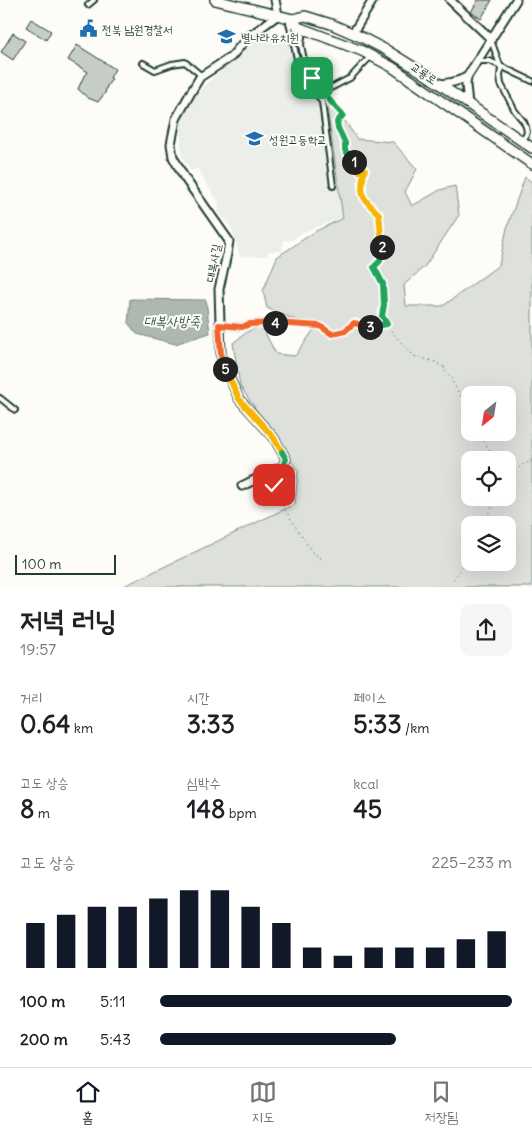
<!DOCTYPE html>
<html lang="ko">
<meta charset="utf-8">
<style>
body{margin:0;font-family:Delius,"Poor Story",sans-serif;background:#f6f6f6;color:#202124;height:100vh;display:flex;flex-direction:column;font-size:19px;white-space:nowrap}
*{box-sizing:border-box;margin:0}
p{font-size:16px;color:#757577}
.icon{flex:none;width:28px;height:28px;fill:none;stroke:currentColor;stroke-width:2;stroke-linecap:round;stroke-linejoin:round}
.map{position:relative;height:587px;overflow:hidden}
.details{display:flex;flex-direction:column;background:#fff;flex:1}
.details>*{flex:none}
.needle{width:32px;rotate:210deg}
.tools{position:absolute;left:461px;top:386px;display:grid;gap:10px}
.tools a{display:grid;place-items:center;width:55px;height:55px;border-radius:10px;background:#fff;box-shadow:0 5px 20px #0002;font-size:25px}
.scale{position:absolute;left:15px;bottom:12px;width:101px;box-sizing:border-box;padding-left:5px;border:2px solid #1f3d34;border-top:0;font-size:14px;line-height:18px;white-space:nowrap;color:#1f3d34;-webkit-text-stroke:4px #fdfcf7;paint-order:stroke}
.pin{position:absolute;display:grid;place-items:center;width:42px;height:42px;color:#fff;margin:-21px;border-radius:10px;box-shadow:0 2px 8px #0006}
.km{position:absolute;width:25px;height:25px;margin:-12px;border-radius:50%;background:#222;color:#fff;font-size:14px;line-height:25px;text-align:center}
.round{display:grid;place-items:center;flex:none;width:52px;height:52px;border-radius:10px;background:#f6f6f6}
.summary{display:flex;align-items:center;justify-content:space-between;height:85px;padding:0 20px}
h1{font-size:28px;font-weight:700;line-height:38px}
.stats{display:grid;grid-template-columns:repeat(3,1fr);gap:8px;height:85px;padding:5px 20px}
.stats div{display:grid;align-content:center}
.stats b{font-size:25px;font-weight:700}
.stats small{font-size:14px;font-weight:400}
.stats p{font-size:14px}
.chart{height:140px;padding:10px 20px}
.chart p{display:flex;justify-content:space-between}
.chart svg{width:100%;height:90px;margin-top:5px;stroke:#111827;stroke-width:6}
ul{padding:0 20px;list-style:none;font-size:16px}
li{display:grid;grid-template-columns:80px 60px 1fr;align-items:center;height:38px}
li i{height:12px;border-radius:6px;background:#111827}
.tabs{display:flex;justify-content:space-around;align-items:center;height:70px;border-top:1px solid #e0e0e0;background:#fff;font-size:14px;color:#757577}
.tabs a{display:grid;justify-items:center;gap:2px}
.tabs .on{color:#111827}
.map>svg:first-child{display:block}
</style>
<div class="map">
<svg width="532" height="587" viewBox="0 0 532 587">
<rect width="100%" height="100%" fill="#fdfcf7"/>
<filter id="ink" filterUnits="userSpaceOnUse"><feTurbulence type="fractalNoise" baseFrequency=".02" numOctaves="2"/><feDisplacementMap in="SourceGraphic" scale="10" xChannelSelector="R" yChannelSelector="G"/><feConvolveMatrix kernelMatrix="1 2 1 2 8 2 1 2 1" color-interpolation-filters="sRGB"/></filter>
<g filter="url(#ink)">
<polygon fill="#eceee9" points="289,34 297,38 311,83 322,93 343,217 301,233 293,240 284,240 282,251 270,251 265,256 240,256 231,227 219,212 219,203 197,168 191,171 182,156 180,122 196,95 252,39"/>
<path fill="#dde0db" stroke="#7e8e88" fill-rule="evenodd" d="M328 105 345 121 357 139 393 142 417 169 405 192 412 206 440 190 455 186 459 215 425 266 404 285 406 306H443L499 265 507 228 525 177 532 182V587H122L295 504 298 471 240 386 233 343 247 332 261 325 276 354 295 356 315 328 267 308 263 291 277 257 316 231 343 218 328 114ZM470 395H508V432H470ZM470 460H508V498H470ZM470 525H508V562H470Z"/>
<polygon fill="#aeb8b1" stroke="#75877f" points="130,299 206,300 210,333 175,344 137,334 128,323"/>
<g fill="#c6cdc7" stroke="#1f3d34">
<polygon points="478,0 492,0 481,19 471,12"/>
<polygon points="31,19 51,31 46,40 26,27"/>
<polygon points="13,33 25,41 13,60 1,52"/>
<polygon points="77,45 115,69 110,78 112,79 107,86 105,93 98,102 88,98 78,89 83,78 88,72 68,60"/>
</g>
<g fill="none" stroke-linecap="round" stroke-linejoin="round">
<defs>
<g id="service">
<polyline points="88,5 94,0"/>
<polyline points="288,18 301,77 317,95 322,102 333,186"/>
<polyline points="303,29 301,45 305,65 323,92 350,78 371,56"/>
<polyline points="491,40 501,68 500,76 501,84 515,111 524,122 526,127 527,132 523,142"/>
<polyline points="479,61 490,61 532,81"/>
<polyline points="143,63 155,70 172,64 185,62 202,76"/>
<polyline points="219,325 242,327 250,324 286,323 320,326"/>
<polyline points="0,398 15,410"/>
</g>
<g id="minor">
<polyline points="450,0 491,39"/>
<polyline points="353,33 373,0"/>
<polyline points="467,77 466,85 468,104"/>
<path d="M439 84C450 83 457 82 467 77L516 0"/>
<polyline points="242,486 283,466 286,459 274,438 239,399 226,370 221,356 219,289 227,254 229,241 184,177 173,157 171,144 176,119 190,94 200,77 231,57 247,38 278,15 275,0"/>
</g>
<g id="tertiary">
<polyline points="215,0 293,19 305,16 331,24 361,37 388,51 425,74 532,148"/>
<polyline points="293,19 298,27 362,51 392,67 532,164"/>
</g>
</defs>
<use href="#service" stroke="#1f3d34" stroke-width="8"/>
<use href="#minor" stroke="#1f3d34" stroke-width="11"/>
<use href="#tertiary" stroke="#1f3d34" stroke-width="12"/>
<g stroke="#1f3d34" stroke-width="1" stroke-dasharray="1 4" stroke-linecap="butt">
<path d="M326 97 343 115 337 122C338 129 342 135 344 142 345 145 344 148 345 150 348 159 358 162 359 171L365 170C363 175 361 189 363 195 365 202 374 209 379 214L382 243 380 261 374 267 383 284 384 305 382 317 390 330 414 356 436 362 441 366 446 367 443 369 453 379 452 381 461 397 470 406"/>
<polyline points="324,329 332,334 345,331 353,323 372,327 386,324"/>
<polyline points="485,432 482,439 493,454 499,460"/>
<polyline points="271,478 275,485 280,502 312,552 324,560"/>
<polyline points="508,478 523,464 528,463 528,461 532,461"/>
<polyline points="480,525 492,508 497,498"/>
<polyline points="447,587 462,568 462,560 470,545"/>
</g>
<use href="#service" stroke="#fdfcf7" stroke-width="4"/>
<use href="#minor" stroke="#fdfcf7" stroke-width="7"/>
<use href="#tertiary" stroke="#fdfcf7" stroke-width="9"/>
</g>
</g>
<g fill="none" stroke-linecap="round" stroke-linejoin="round" filter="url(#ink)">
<defs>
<polyline id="split-1" points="312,78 331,102 343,115 337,122 338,128 345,143 345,150 354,162"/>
<path id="split-2" d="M354 162 358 166 359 171 365 170C363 175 361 189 363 195 365 202 374 209 379 214L382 247"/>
<polyline id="split-3" points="370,327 387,324 382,316 384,305 383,284 374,267 380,261 382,247"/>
<polyline id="split-4" points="275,323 320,326 332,334 345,331 354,323 370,327"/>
<polyline id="split-5" points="225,369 221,356 219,325 242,327 250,324 275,323"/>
<polyline id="split-6" points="225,369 239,399 274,438 282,452"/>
<polyline id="split-7" points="274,485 269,473 283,466 286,459 282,452"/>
</defs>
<use href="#split-1" stroke="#fff" stroke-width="10"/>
<use href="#split-2" stroke="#fff" stroke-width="10"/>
<use href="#split-3" stroke="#fff" stroke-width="10"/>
<use href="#split-4" stroke="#fff" stroke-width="10"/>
<use href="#split-5" stroke="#fff" stroke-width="10"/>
<use href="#split-6" stroke="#fff" stroke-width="10"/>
<use href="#split-7" stroke="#fff" stroke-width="10"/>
<use href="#split-1" stroke="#22a559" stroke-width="6"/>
<use href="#split-2" stroke="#f5b400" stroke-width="6"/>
<use href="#split-3" stroke="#22a559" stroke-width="6"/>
<use href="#split-4" stroke="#f0652b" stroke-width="6"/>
<use href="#split-5" stroke="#f0652b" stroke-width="6"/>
<use href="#split-6" stroke="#f5b400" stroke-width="6"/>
<use href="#split-7" stroke="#22a559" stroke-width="6"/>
</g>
<defs>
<symbol id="civic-bare" viewBox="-9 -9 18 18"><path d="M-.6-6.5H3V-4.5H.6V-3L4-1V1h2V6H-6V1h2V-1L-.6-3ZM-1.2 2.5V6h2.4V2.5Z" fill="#1f6fb2" stroke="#fdfcf7" stroke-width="2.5" paint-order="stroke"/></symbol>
<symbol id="school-bare" viewBox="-9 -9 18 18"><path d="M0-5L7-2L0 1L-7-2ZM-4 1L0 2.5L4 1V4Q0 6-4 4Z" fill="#1f6fb2" stroke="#fdfcf7" stroke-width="2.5" paint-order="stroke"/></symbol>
</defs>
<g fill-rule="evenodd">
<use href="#civic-bare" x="76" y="16" width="25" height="25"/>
<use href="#school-bare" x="214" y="24" width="25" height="25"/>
<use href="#school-bare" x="242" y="126" width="25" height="25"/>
</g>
<g text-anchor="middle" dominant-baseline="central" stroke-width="4" stroke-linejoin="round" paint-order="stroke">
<g font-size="12" fill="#1f3d34" stroke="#fdfcf7" text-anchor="start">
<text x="102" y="29">전북 남원경찰서</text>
<text x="241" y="37">별나라유치원</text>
<text x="269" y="139">성원고등학교</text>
</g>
<g font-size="12" fill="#1f3d34" stroke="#fdfcf7">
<text transform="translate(424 73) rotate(34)">교룡로</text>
<text transform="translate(213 263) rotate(-80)">대복사길</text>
</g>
<g font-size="14" font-style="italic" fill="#435c53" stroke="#fdfcf7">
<text x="172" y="321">대복사방죽</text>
</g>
</g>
</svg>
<div class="tools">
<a><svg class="needle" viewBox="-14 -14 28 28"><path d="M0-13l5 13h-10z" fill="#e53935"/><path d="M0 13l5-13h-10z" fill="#757577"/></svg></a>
<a><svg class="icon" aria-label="locate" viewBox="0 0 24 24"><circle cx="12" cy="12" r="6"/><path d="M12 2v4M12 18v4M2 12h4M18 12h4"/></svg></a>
<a><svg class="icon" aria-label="layers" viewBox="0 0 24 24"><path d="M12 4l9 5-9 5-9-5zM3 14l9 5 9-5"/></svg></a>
</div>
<div class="scale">100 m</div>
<div class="pin" style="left:312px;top:78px;background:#1e9e55"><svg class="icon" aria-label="arrive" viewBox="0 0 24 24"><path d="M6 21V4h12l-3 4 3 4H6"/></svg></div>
<div class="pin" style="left:274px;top:485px;background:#d93025"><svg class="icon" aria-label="check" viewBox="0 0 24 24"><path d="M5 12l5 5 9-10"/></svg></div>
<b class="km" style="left:354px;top:162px">1</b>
<b class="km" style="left:382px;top:247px">2</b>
<b class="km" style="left:370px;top:327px">3</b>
<b class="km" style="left:275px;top:323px">4</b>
<b class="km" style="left:225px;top:369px">5</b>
</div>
<section class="details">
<div class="summary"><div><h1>저녁 러닝</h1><p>19:57</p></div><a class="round"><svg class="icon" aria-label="share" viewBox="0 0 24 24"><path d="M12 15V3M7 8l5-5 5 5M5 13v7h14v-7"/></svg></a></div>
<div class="stats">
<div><p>거리</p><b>0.64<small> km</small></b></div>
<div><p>시간</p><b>3:33</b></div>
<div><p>페이스</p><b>5:33<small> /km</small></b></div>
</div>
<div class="stats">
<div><p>고도 상승</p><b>8<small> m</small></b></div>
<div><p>심박수</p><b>148<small> bpm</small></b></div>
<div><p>kcal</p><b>45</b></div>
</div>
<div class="chart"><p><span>고도 상승</span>225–233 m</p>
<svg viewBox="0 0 160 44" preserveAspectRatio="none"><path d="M5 44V22M15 44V18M25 44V14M35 44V14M45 44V10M55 44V6M65 44V6M75 44V14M85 44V22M95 44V34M105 44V38M115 44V34M125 44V34M135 44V34M145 44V30M155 44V26"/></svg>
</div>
<ul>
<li><b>100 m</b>5:11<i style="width:100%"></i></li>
<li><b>200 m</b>5:43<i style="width:67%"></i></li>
</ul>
</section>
<nav class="tabs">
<a class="on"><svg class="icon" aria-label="home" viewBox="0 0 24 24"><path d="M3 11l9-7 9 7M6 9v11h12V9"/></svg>홈</a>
<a><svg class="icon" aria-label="map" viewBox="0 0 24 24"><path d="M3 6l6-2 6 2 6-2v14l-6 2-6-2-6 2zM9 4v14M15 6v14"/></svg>지도</a>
<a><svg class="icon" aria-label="saved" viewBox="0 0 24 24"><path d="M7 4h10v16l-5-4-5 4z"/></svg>저장됨</a>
</nav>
